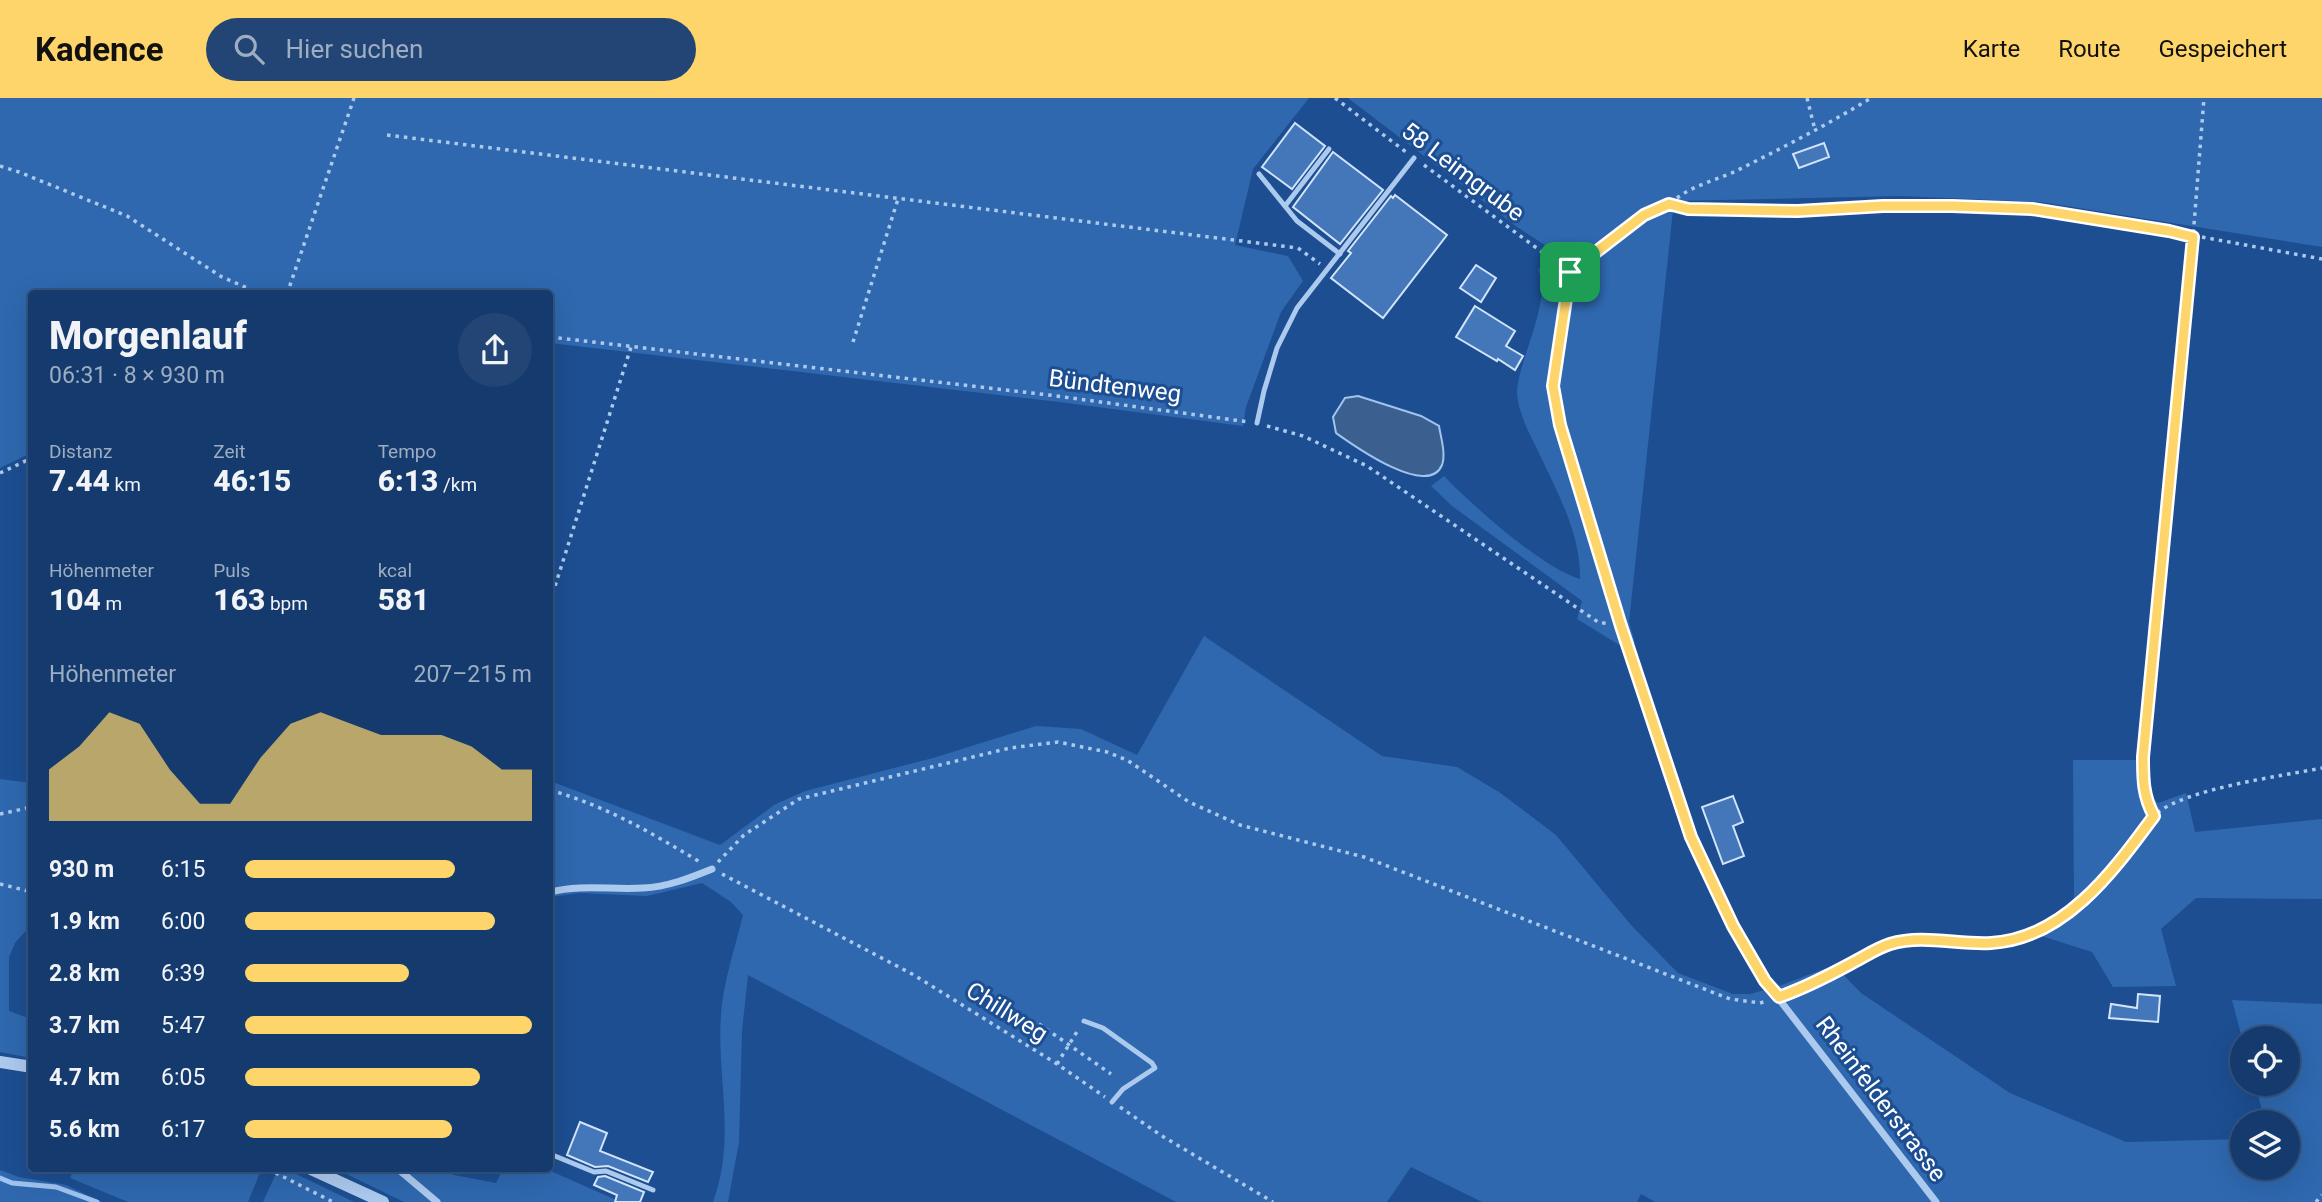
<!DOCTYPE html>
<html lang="de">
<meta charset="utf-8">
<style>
body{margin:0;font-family:Roboto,sans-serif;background:#224575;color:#f1f3f6;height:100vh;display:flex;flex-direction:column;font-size:26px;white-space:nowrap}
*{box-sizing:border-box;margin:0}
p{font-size:23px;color:#9dadc2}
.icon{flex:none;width:38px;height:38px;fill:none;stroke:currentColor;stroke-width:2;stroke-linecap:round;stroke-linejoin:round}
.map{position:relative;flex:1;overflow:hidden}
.drawer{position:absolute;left:28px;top:192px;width:525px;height:882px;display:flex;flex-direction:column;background:#153a6d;border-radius:7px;box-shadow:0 7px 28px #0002,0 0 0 2px #345480}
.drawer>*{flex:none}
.controls{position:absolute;left:2230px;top:928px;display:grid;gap:14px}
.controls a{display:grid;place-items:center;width:70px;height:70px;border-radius:50%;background:#153a6d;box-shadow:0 7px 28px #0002,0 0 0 2px #345480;font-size:35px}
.pin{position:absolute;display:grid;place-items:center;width:60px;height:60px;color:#fff;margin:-30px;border-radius:14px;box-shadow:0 4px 10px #0006}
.round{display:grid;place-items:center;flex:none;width:74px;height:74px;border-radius:37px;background:#224575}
.summary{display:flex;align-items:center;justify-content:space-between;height:119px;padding:0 21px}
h1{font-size:38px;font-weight:800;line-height:52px}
.figures{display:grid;grid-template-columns:repeat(3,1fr);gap:10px;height:119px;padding:7px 21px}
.figures div{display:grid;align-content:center}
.figures b{font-size:30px;font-weight:800}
.figures small{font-size:19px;font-weight:400}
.figures p{font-size:19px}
.chart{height:196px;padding:14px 21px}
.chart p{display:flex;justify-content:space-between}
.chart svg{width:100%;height:126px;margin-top:7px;fill:#fed56a;opacity:.7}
ul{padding:0 21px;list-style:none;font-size:23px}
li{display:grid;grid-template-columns:112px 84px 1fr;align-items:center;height:52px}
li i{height:18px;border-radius:9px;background:#fed56a}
header{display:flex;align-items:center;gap:42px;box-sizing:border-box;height:98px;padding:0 35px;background:#fed56a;color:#111}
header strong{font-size:33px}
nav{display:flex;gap:38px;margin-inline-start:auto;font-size:24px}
.search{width:490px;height:63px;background:#224575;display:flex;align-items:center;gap:18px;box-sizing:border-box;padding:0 24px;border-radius:38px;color:#9dadc2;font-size:26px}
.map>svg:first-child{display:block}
</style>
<header>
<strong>Kadence</strong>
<div class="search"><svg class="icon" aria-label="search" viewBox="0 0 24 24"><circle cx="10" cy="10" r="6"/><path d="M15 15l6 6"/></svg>Hier suchen</div>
<nav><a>Karte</a><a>Route</a><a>Gespeichert</a></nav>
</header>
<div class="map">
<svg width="2322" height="1104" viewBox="0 0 2322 1104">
<rect width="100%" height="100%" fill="#1c4e91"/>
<g fill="#2f68af">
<polygon points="0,0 1309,0 1253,71 1235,147 1288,158 1303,183 1281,214 1246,309 1243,328 1059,304 550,245 550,196 32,196 31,355 0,370"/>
<path d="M1348 0H2322V149L2041 104 1901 98 1674 103 1629 524 1635 545 1621 548 1577 521 1582 503 1452 408 1431 388 1444 378C1473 408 1541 469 1580 481 1581 434 1555 390 1536 349 1528 333 1517 311 1517 293 1519 260 1553 201 1538 172L1554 153 1517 129Z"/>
<path d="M1204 538 1382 658 1457 669 1499 694 1556 737 1631 827 1678 875 1733 896H1750L1779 888 1834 867 1861 895 2010 995 2126 1044 2242 1041V1069H2287V1024H2265L2255 985H2287V940H2242L2232 902 2322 906V1104H1655L1641 1096 1637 1104H1482L1411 1069 1387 1104H1176L748 877 742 933 739 1044 728 1104H713C738 1036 714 973 722 906 726 876 736 846 743 817L731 804 702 785 647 798 580 795 550 799V683L720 747 774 707 805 693 933 660 1036 628 1081 631 1137 657Z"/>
<polygon points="2073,662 2139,662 2149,696 2158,705 2186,695 2195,734 2322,721 2322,801 2196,800 2161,831 2176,888 2113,889 2092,854 2026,833 2042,828 2074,805"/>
<polygon points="0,681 31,685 31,827 15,845 9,859 9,913 31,921 31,960 0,954"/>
<polygon points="74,1071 258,1071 261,1072 248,1104 128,1104 70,1080"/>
<polygon points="278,1071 286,1071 354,1104 263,1104"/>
<polygon points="336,1071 440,1071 454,1077 496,1085 503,1071 546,1071 621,1104 404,1104"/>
<polygon points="0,1072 19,1079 66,1087 102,1104 0,1104"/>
</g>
<path fill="#3b5f8f" stroke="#9fc4f0" stroke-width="2" d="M1358 298 1421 318 1439 328C1441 340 1446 356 1442 367 1428 401 1353 347 1336 335L1333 319 1345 300Z"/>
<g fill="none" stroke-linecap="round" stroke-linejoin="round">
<polyline stroke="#9fc4f0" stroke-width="5" points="0,1080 12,1085 56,1089 97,1104"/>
</g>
<g fill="#4477b9" stroke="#d2e4fa" stroke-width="2">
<polygon points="1295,25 1325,48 1292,91 1262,69"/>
<polygon points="1824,45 1829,59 1799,70 1793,56"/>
<polygon points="1333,54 1383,92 1340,146 1293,109"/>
<polygon points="1395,97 1447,137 1383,220 1331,180 1351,155 1348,153 1391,98 1393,100"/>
<polygon points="1476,167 1496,180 1481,204 1460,190"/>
<polygon points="1475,208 1515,233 1506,248 1523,258 1515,272 1498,261 1497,263 1456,239"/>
<polygon points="1733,698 1743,724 1733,728 1744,758 1723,766 1702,709"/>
<polygon points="2138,896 2160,898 2158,924 2109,920 2111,906 2137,910"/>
<polygon points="580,1024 607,1035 600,1053 653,1074 648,1084 608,1068 595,1069 567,1057"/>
<polygon points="605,1078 644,1094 640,1104 615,1104 617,1097 594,1087 598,1079"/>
</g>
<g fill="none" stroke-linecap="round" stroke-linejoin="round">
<g stroke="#acc9ee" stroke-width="3.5" stroke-dasharray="3.5 5" stroke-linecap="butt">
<polyline points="1335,0 1406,54"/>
<polyline points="1807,0 1815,32"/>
<polyline points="387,37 1298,150 1320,166"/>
<polyline points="1424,67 1561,168"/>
<polyline points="0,68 19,74 127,118 222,179 261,196"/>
<path d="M1677 100C1694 87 1717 82 1736 73 1782 50 1827 27 1871 0"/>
<polyline points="1678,108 1688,111 1798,113 1883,108 1952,108 2032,111 2169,133 2322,161"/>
<polyline points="287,196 354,0"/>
<polyline points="550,239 1049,297 1249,324"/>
<polyline points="853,244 898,101"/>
<polyline points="1267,328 1303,338 1367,368 1598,524 1609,526"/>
<polyline points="0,375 32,360"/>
<polyline points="550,504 631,249"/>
<path d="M550 692C608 709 648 733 700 764"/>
<polyline points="0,716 32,709"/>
<path d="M2154 717C2136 684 2144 644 2146 607L2193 139 2204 0"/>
<polyline points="718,764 744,737 799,701 1010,650 1058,644 1107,654 1127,662 1189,704 1240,727 1364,759 1730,901 1760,905 1767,903"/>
<polyline points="722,776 914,877 1057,966 1105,999"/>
<polyline points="0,786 32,794"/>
<path d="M1788 896C1826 881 1863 851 1903 844 1953 835 1996 855 2045 831 2081 812 2110 774 2135 742 2142 734 2147 724 2155 717 2182 691 2282 678 2322 670"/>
<polyline points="1039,926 1111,976"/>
<polyline points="1057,966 1078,932"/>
<polyline points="1120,1009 1162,1038 1273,1104"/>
<polyline points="268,1071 333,1104"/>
<polyline points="2316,1104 2322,1097"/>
</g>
<g stroke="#acc9ee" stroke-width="5">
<polyline points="1259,76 1297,123 1340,156"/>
<polyline points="1285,108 1329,51"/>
<polyline points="1257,325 1264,293 1277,250 1297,210 1414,60"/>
<polyline points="1084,923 1103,930 1152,965 1155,970 1123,991 1112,1004"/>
<polyline points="550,1056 594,1074 606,1073 653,1092"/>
</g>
<g stroke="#acc9ee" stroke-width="7">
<polyline points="1669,106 1644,117 1570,174 1553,288 1560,327 1621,529 1691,739 1733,828 1765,883 1936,1104"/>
<path d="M550 794C582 786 611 792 643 790 667 789 690 780 712 771"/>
<polyline points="398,1071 437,1104"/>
</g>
<g stroke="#acc9ee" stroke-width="12">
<polyline points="0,964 32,969"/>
<polyline points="311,1071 383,1104"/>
</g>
</g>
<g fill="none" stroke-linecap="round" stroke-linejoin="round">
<defs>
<path id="route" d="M1669 106 1688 111 1798 113 1883 108H1952L2032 111 2169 133 2193 139 2143 659C2143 681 2143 698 2154 718 2114 772 2065 841 1991 845 1958 847 1923 836 1890 846 1877 850 1864 859 1852 865 1828 878 1805 890 1779 899L1765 883 1733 828 1691 739 1621 528 1560 327 1553 288 1570 174 1644 117Z"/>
</defs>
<use href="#route" stroke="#fff" stroke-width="14"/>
<use href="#route" stroke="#fed56a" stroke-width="9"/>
</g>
<g text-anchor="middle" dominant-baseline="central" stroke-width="6" stroke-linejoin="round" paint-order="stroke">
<g font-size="24" fill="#fff" stroke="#1c4e91">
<text transform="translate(1463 74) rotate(37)">58 Leimgrube</text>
<text transform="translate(1115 288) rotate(7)">Bündtenweg</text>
<text transform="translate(1007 914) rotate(32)">Chillweg</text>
<text transform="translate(1881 1001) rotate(53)">Rheinfelderstrasse</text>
</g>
</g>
</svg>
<div class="controls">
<a><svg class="icon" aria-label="locate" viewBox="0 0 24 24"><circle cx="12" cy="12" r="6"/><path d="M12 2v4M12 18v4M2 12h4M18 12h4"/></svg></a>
<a><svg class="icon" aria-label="layers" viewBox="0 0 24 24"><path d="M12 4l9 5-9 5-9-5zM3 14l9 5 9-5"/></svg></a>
</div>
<div class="pin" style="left:1570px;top:174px;background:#1e9e55"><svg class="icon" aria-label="arrive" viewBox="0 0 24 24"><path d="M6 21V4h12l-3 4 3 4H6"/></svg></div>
<section class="drawer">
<div class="summary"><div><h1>Morgenlauf</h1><p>06:31 · 8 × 930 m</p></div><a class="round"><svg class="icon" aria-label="share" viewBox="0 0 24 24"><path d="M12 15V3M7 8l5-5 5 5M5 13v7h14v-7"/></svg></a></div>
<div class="figures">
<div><p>Distanz</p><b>7.44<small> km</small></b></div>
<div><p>Zeit</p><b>46:15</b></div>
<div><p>Tempo</p><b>6:13<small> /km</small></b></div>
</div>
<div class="figures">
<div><p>Höhenmeter</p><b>104<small> m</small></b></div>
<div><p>Puls</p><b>163<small> bpm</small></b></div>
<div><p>kcal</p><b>581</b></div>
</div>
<div class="chart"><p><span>Höhenmeter</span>207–215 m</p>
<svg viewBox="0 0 160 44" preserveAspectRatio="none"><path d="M0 44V26L10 18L20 6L30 10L40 26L50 38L60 38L70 22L80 10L90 6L100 10L110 14L120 14L130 14L140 18L150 26L160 26V44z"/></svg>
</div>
<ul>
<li><b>930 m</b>6:15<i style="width:73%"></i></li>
<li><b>1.9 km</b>6:00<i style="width:87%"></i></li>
<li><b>2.8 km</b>6:39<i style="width:57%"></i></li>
<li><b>3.7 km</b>5:47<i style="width:100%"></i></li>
<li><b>4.7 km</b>6:05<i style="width:82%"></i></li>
<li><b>5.6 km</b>6:17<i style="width:72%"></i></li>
</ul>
</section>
</div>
